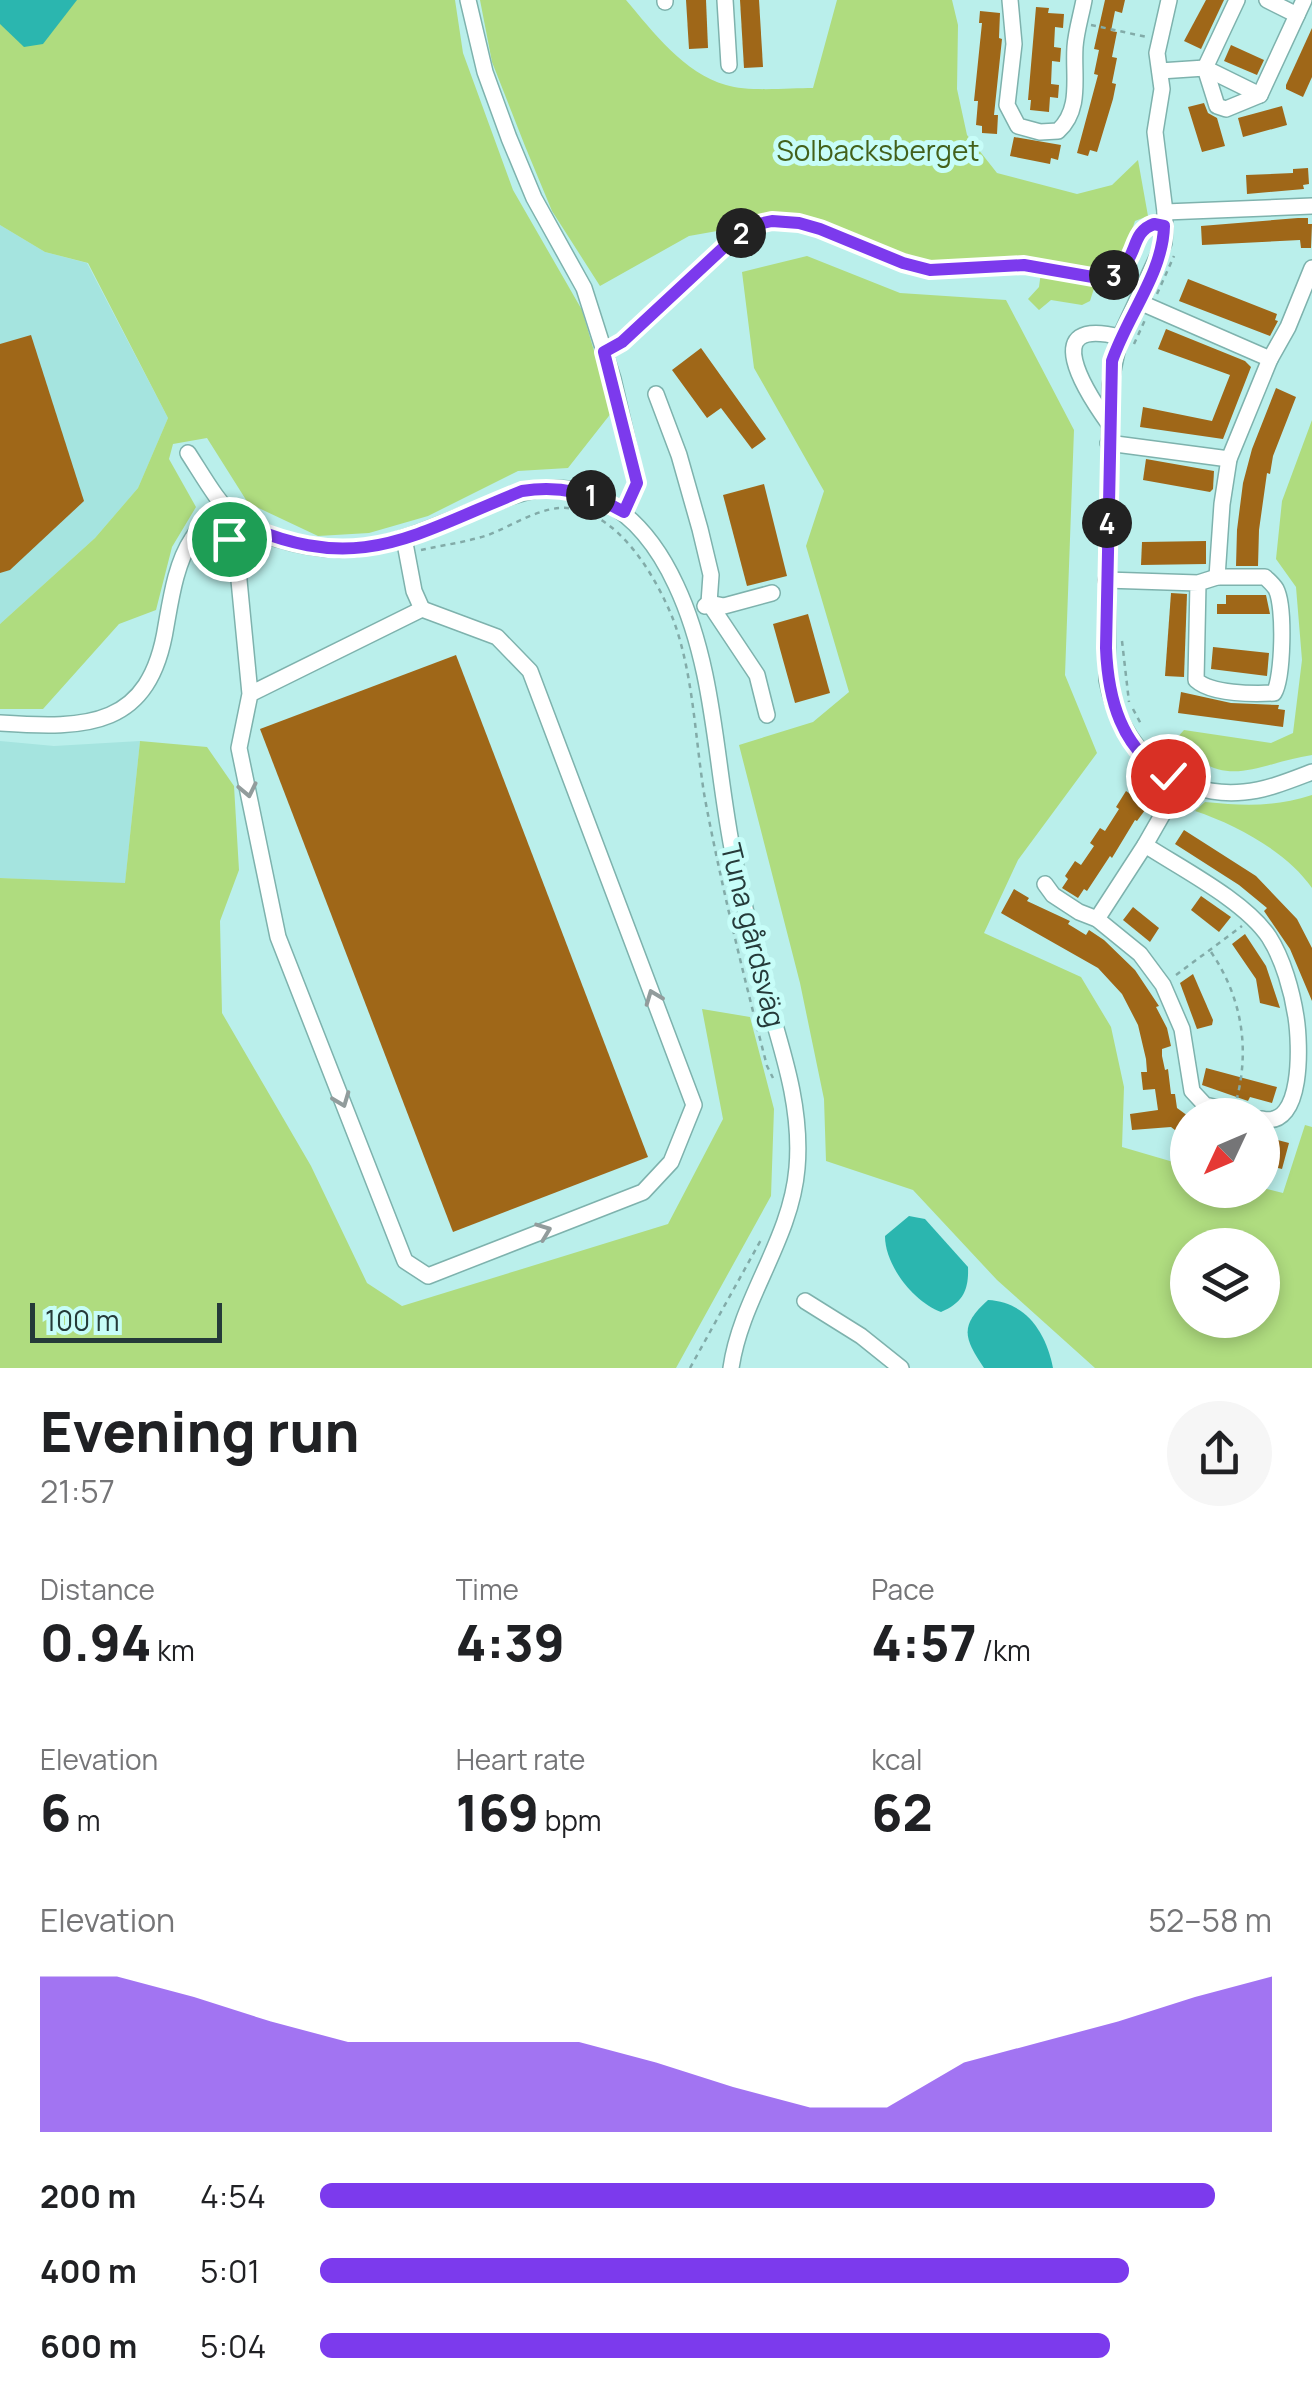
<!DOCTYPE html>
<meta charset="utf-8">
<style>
body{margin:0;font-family:Manrope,sans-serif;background:#f6f6f6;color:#202124;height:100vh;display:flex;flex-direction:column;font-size:38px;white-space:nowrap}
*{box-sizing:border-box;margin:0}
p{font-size:32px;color:#757577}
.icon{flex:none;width:55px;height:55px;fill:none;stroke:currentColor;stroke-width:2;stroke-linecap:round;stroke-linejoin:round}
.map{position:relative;height:1368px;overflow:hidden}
.details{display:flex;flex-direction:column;background:#fff;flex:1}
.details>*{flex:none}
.needle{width:65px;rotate:226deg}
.controls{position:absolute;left:1170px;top:1098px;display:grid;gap:20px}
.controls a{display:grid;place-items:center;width:110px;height:110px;border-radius:50%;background:#fff;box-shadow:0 5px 15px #0003;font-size:50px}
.scale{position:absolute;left:30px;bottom:25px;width:192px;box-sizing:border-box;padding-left:10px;border:5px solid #253a39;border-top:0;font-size:28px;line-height:35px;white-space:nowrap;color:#253a39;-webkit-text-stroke:8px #c7fdf8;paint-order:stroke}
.pin{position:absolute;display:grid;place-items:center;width:85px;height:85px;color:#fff;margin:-42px;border:5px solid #fff;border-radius:50%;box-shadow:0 2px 10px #0007}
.km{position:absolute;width:50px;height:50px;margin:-25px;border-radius:50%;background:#222;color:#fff;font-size:28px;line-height:50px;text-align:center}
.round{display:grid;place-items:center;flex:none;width:105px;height:105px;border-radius:52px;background:#f6f6f6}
.head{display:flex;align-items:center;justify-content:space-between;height:170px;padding:0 40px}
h1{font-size:55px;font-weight:800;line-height:75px}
.figures{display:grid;grid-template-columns:repeat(3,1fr);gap:15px;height:170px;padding:10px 40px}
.figures div{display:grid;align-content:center}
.figures b{font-size:50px;font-weight:800}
.figures small{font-size:28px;font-weight:400}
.figures p{font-size:28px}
.chart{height:280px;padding:20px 40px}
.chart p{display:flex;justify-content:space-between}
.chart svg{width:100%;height:180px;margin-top:10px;fill:#7c3aed;opacity:.7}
ul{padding:0 40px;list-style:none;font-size:32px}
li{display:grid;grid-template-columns:160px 120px 1fr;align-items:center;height:75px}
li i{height:25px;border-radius:12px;background:#7c3aed}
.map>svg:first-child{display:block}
</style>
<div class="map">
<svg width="1312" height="1368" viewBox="0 0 1312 1368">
<rect width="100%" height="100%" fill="#baefeb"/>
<g fill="#a5e4df">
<polygon points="0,225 45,252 87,263 168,418 138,488 95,538 0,624"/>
<polygon points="0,741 54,746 140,741 125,884 0,878"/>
</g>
<g fill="#afdc7f" fill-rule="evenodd">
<polygon points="0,0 455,0 463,53 513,190 582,310 612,412 568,468 518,471 428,516 369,533 318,536 248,503 207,438 173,444 169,459 196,507 172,547 156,610 119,624 43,709 0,709 0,624 95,538 138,488 168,418 88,263 45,252 0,225"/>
<path d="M480 0H626C653 32 684 73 726 85 748 92 789 88 813 88L837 0H952L958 25 957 89 967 135 997 173 1077 194 1112 185 1138 160 1148 216 1135 221 1122 259 1112 268 1099 271 1023 258 933 263 908 258 805 218 758 216 734 228 689 236 600 286 552 211 525 146 492 62Z"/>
<path d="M807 256 900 293 1006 300 1074 430 1065 675 1097 753 1018 860 984 933 1081 977 1111 1027 1124 1087 1122 1147 1187 1166 1188 1190 1263 1188 1283 1193 1305 1125 1312 1127V1368H1095L997 1280 913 1190 826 1161 824 1099 800 983 739 745 813 722 849 692 806 546 824 491 754 368 742 272ZM1188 1245H1262V1320H1188Z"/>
<polygon points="1041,272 1096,282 1090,301 1082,305 1051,300 1039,310 1028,299 1039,287"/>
<path d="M1312 420V755C1251 765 1226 793 1175 740L1184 730 1271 743 1293 733 1302 660 1296 587 1276 559 1282 501Z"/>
<polygon points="140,741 207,747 234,786 239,870 220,921 222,1013 311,1166 367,1283 402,1306 668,1224 723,1119 702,1009 750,1017 774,1109 771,1196 676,1368 0,1368 0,878 125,883"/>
<path d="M1312 795V888C1287 852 1237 825 1195 811L1205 802C1245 806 1274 807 1312 795Z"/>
</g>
<g fill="#2bb6af">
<polygon points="0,0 77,0 43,44 24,47 0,24"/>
<path d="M909 1216 925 1219 968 1267C969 1291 962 1303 941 1312 914 1302 885 1266 885 1236Z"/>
<path d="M988 1300C1026 1302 1046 1332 1053 1368H984C964 1338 959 1326 988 1300Z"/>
</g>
<g fill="#9f6718">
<polygon points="686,0 706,0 708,48 689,49"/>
<polygon points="740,0 759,0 763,67 744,68"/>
<polygon points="1105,0 1125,0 1122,13 1115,11 1111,31 1117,32 1112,57 1117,58 1112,83 1116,84 1113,99 1097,152 1090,150 1088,156 1077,153 1098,75 1094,74 1099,50 1094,49"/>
<polygon points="1206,0 1224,0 1201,49 1184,41"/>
<polygon points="1036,7 1049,8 1048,13 1064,14 1063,28 1055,27 1054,47 1061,48 1060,62 1052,61 1051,84 1059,85 1058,98 1050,97 1049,112 1030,110 1031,100 1028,100"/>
<polygon points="980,11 1000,13 999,38 1002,39 994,115 998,115 997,134 982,133 982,126 976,125 978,101 974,101 982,23 979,23"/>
<polygon points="1312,28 1312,77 1303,97 1286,89 1286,85"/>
<polygon points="1231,45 1264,60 1257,75 1224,61"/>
<polygon points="1204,103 1208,113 1217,118 1225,146 1202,152 1188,107"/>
<polygon points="1282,106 1287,125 1243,137 1238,118"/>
<polygon points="1014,137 1061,145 1058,160 1051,158 1050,164 1010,156"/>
<polygon points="1308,168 1309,184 1303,185 1304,189 1247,194 1246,175 1293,173 1293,169"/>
<polygon points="1298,218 1308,218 1308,224 1312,224 1311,248 1301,248 1300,240 1202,245 1201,226"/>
<polygon points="1188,279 1277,314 1275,320 1278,321 1270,336 1179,301"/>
<polygon points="1166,329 1245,361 1251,367 1223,439 1140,427 1143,407 1212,421 1230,375 1158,349"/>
<polygon points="31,335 84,501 10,570 0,573 0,344"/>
<polygon points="701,348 766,439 752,449 721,408 707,418 672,370"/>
<polygon points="1276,388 1296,397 1273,456 1270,474 1267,473 1259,530 1258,566 1236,566 1237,530 1243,483 1252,449"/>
<polygon points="1146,459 1214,471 1213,489 1210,492 1143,480"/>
<polygon points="764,484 787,576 747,586 723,495"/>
<polygon points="1206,541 1206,564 1141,565 1142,542"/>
<polygon points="1171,593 1187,594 1184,677 1165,676"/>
<polygon points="1226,595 1266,595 1270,614 1217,614 1217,604 1226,604"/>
<polygon points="808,614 830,693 795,703 773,624"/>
<polygon points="1213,647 1269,653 1267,676 1211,669"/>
<polygon points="456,655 648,1157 453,1232 260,729"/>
<polygon points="1181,692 1231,703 1279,705 1278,709 1285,710 1283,727 1178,713"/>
<polygon points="1126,791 1148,806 1137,821 1135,820 1112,858 1110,856 1087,891 1084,889 1078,898 1062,888 1068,879 1065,876 1075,861 1081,865 1094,846 1090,843 1100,828 1105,831 1119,809 1116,807"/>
<polygon points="1184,830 1256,876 1297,919 1312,948 1312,1001 1290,949 1264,911 1267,908 1239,885 1175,844"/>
<polygon points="1014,889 1029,898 1027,901 1070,921 1068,924 1086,935 1089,930 1104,940 1135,970 1159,1006 1156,1007 1167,1028 1171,1046 1162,1049 1162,1056 1165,1070 1168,1069 1171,1094 1175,1094 1177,1108 1188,1116 1188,1140 1171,1127 1132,1130 1130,1114 1158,1110 1155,1089 1143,1090 1141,1072 1147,1072 1146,1059 1138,1025 1122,994 1098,968 1001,913"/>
<polygon points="1201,896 1231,917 1219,932 1191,910"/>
<polygon points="1133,907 1159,928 1150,942 1123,920"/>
<polygon points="1245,934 1266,966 1280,1008 1260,1003 1256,979 1232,944"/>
<polygon points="1193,974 1213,1020 1212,1025 1197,1029 1180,983"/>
<polygon points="1206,1068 1277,1087 1272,1103 1250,1097 1248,1101 1202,1085"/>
<polygon points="1270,1138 1289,1143 1282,1169 1262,1164 1262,1139 1270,1141"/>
</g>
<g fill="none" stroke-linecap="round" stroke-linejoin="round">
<defs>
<g id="minor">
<polyline points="468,0 485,72 509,138 534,198 584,288 613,379 637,483 624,512"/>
<polyline points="665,0 665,2"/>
<polyline points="725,0 729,65"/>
<path d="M1010 0 1014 44 1007 105 1018 126 1040 132 1058 131C1082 109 1073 77 1075 47 1076 32 1081 16 1084 0"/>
<path d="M1169 0 1157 53 1162 89 1155 132 1165 212 1164 243 1120 337 1110 385 1107 680C1120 746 1172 799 1244 792 1267 790 1291 780 1312 772"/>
<polyline points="1237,0 1205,68 1217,106 1226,109 1260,95 1304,0"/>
<polyline points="1267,0 1297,15"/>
<polyline points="1160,71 1205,68 1260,95"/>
<polyline points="1165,212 1312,206"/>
<polyline points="1137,301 1270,359 1288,327 1312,268"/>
<polyline points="656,394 679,455 700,529 711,575 709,603 757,675 767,715"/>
<path d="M1109 424C1086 392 1037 316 1120 337"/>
<polyline points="1108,443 1229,459"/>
<path d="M188 453C203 476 217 502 237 520 247 529 264 535 278 539 359 565 406 537 481 508 515 494 546 482 583 492 628 506 657 544 676 585 716 670 715 767 734 858 742 895 750 932 759 969 776 1035 803 1098 797 1168 791 1240 741 1298 731 1368"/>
<polyline points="240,523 229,539 238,570 250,694 422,609 497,637 530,671 694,1105 671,1162 643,1192 428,1276 405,1261 278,937 239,748 250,694"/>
<polyline points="404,538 414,591 422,609"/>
<polyline points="1217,577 1222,504 1229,459 1270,359"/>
<path d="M1106 580 1198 583 1196 680C1211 694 1253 694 1274 693 1283 678 1285 606 1276 589 1273 584 1269 581 1265 577H1217L1198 583"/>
<polyline points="705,606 709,603 724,606 772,593"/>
<path d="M0 723C88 729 150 728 166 626 171 598 176 563 192 539 200 526 212 515 223 505"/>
<path d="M1145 845C1182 869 1245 901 1269 937 1283 959 1292 991 1296 1017 1300 1043 1304 1129 1262 1119"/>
<polyline points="1045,884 1053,895 1079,912 1097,919 1140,954 1163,985 1182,1029 1192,1091 1205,1105 1248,1115"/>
<polyline points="1097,919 1145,845 1181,782"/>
<polyline points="805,1301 861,1336 901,1368"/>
</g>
</defs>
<use href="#minor" stroke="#7eb2ad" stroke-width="18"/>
<g stroke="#82aba8" stroke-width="2.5" stroke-dasharray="5 5" stroke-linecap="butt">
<polyline points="1091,25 1147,37"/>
<polyline points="1157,294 1174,256"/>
<polyline points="1134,344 1145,320"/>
<path d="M617 345 736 236C810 192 861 266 932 270 963 272 994 263 1025 265 1049 266 1094 284 1115 274 1137 265 1131 239 1148 226"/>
<path d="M421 550C443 545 467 542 488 535 512 526 541 506 567 508 619 512 656 577 673 619 694 675 695 741 705 799 722 889 744 977 767 1066L773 1078"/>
<polyline points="1122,641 1129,702"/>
<polyline points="1133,709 1141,724"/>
<polyline points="1158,746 1192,770"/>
<path d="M1211 952C1241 996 1250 1046 1237 1098"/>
<polyline points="1176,975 1242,926"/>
<polyline points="690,1368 762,1238"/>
</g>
<use href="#minor" stroke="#fff" stroke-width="15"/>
</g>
<defs><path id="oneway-chevron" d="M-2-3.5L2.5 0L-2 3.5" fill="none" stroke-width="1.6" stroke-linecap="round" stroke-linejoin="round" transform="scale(2.5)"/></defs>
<g stroke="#929c9c">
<use href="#oneway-chevron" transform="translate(248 790) rotate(78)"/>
<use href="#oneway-chevron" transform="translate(653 997) rotate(-111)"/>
<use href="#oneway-chevron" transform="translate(342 1100) rotate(69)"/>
<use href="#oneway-chevron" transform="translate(544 1231) rotate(-21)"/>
</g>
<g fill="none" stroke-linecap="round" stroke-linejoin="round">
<defs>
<path id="route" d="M229 539 240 523C359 577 412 535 522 491 561 485 590 493 624 512L637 483 604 352 622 342 736 236 754 225 772 221 799 223 820 229 903 263 930 270 1024 265 1104 279C1143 264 1126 234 1154 224L1164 226C1163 273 1127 316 1112 361L1106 648C1108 699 1121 748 1168 776"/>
</defs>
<use href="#route" stroke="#fff" stroke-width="20"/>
<use href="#route" stroke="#7c3aed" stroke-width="12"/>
</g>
<g text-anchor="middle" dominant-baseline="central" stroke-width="10" stroke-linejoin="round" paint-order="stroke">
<g font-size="28" fill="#43611b" stroke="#c7fdf8">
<text x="878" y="150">Solbacksberget</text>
</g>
<g font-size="28" fill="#253a39" stroke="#c7fdf8">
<text transform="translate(754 935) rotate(76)">Tuna gårdsväg</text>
</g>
</g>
</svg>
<div class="controls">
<a><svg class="needle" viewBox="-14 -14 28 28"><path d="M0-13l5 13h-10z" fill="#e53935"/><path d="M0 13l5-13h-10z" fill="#757577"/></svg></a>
<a><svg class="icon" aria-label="layers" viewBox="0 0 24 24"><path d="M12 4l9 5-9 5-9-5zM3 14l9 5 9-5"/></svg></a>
</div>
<div class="scale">100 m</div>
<div class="pin" style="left:229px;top:539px;background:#1e9e55"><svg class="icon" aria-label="arrive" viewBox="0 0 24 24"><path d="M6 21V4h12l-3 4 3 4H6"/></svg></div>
<div class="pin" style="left:1168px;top:776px;background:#d93025"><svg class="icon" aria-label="check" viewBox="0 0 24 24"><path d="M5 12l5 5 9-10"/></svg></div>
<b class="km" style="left:591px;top:495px">1</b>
<b class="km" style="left:741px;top:233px">2</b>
<b class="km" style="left:1114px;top:275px">3</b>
<b class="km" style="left:1107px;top:523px">4</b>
</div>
<section class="details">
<div class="head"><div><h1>Evening run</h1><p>21:57</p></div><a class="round"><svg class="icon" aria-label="share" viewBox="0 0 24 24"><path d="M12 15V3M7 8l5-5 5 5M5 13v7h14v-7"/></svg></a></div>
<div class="figures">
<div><p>Distance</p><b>0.94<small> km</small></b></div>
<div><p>Time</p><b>4:39</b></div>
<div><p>Pace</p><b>4:57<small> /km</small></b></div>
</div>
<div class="figures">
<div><p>Elevation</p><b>6<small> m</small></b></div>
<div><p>Heart rate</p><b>169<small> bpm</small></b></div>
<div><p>kcal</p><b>62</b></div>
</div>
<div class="chart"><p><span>Elevation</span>52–58 m</p>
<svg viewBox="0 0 160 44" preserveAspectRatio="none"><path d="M0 44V6L10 6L20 11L30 17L40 22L50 22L60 22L70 22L80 27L90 33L100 38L110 38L120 27L130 22L140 17L150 11L160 6V44z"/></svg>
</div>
<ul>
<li><b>200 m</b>4:54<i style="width:94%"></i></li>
<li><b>400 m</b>5:01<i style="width:85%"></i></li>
<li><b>600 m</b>5:04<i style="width:83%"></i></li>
</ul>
</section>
